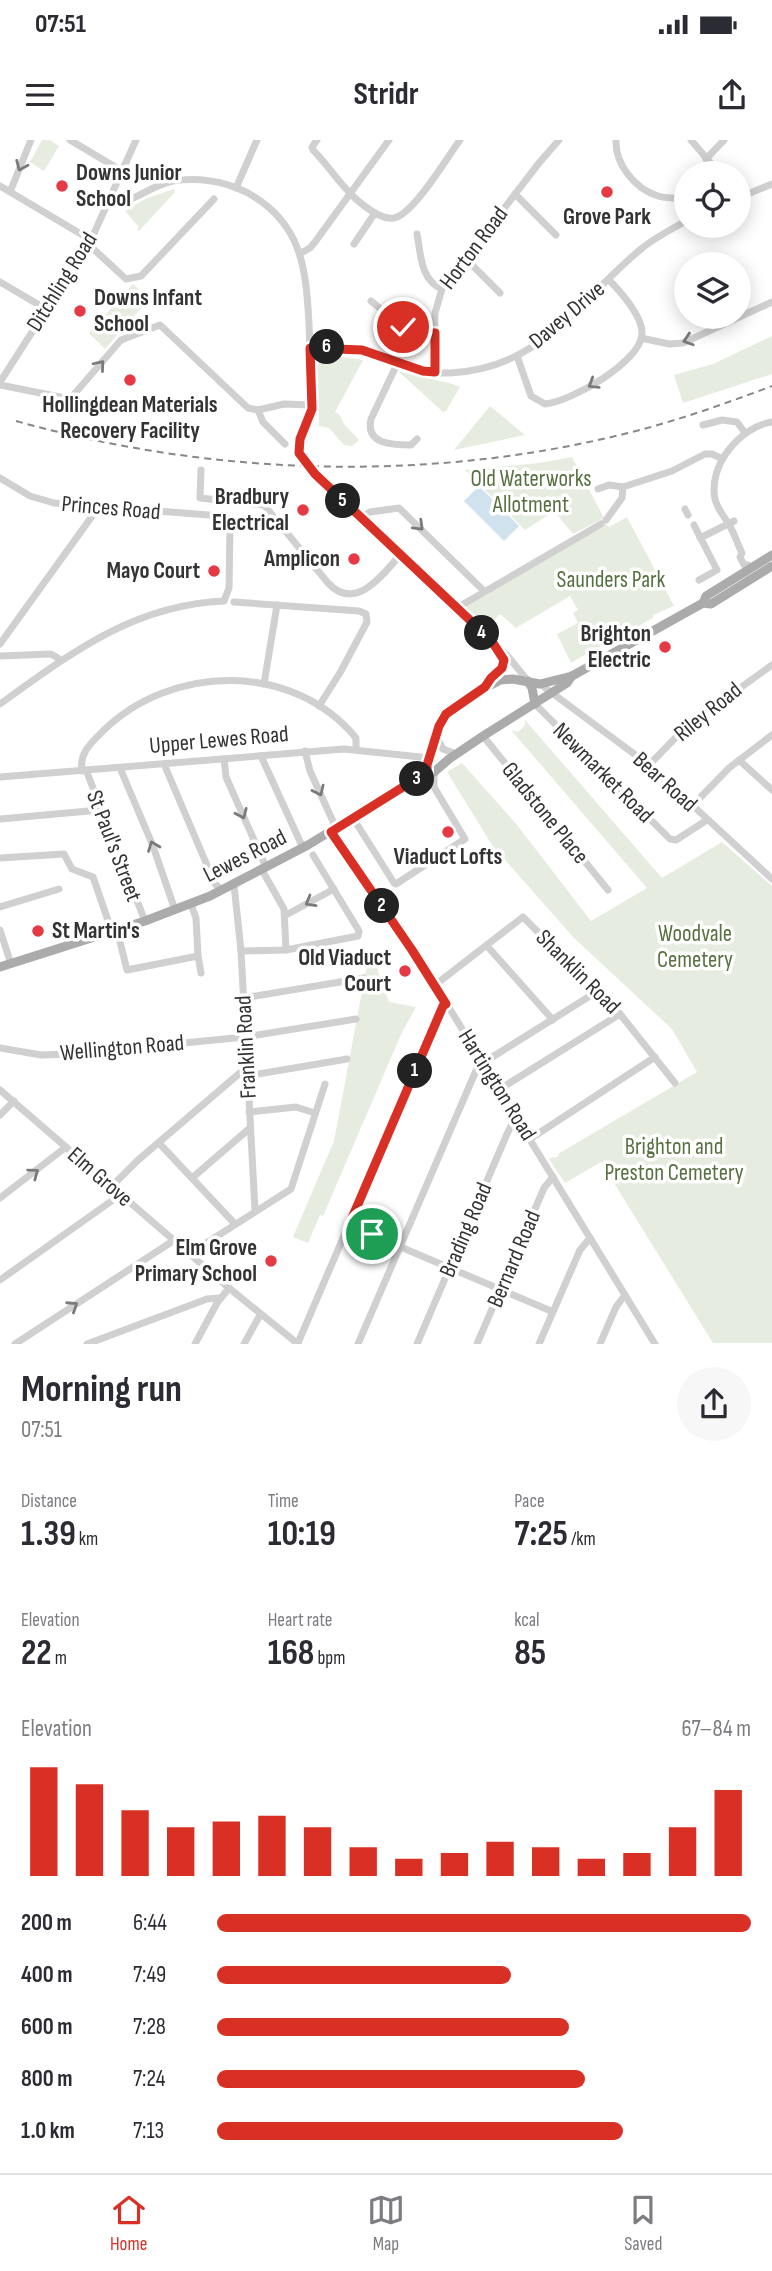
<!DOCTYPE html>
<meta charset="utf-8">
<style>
body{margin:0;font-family:"Sofia Sans Condensed",sans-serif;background:#f7f7f7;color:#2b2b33;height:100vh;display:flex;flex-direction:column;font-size:26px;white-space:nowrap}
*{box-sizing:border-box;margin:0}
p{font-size:23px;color:#7c7c81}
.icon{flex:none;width:38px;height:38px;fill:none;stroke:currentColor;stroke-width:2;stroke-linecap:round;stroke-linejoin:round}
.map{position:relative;height:1204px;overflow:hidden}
.side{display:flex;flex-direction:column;background:#fff;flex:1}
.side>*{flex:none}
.tools{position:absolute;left:674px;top:21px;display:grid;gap:14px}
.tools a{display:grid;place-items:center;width:77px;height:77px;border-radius:50%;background:#fff;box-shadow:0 4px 18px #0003;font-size:35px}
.pin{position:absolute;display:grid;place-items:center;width:60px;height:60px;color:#fff;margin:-30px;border:4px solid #fff;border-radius:50%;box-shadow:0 2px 7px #0007}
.km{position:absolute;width:35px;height:35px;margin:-18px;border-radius:50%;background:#222;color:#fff;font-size:19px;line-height:35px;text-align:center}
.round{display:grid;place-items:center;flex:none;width:74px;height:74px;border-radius:37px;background:#f7f7f7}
.summary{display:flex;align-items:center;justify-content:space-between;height:119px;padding:0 21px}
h1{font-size:38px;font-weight:700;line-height:52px}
.metrics{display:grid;grid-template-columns:repeat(3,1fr);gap:10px;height:119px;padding:7px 21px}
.metrics div{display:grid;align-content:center}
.metrics b{font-size:35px;font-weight:700}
.metrics small{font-size:19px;font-weight:400}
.metrics p{font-size:19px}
.chart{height:196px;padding:14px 21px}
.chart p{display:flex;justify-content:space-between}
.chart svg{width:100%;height:126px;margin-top:7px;stroke:#d93025;stroke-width:6}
ul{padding:0 21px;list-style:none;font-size:23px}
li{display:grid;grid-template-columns:112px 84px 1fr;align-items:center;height:52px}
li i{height:18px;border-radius:9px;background:#d93025}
.status{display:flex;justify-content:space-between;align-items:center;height:49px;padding:0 35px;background:#fff;direction:ltr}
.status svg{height:19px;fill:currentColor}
header{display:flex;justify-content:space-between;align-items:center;height:91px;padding:0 21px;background:#fff;font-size:32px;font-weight:700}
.menu{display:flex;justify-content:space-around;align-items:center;height:98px;border-top:2px solid #e1e1e2;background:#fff;font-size:19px;color:#7c7c81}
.menu a{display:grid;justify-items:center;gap:4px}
.menu .selected{color:#d93025}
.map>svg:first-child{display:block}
</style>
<div class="status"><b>07:51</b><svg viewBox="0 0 49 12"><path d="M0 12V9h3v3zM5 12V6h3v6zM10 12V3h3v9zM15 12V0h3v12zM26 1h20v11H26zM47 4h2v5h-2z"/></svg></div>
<header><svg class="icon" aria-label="menu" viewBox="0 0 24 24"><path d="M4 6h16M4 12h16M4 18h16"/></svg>Stridr<svg class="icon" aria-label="share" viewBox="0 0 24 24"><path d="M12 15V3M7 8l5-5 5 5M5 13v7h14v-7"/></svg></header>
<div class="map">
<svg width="772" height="1204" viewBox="0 0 772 1204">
<rect width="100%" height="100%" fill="#fff"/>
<g fill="#e6ecdf">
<polygon points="42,0 50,0 59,6 44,31 30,22"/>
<polygon points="174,49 175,52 138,92 138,86 125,71 147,58"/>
<polygon points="133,144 149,159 105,209 89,193"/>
<polygon points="772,196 772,234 683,263 674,235 713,224"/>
<polygon points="328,215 363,220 335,272 339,274 344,284 359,300 352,306 344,305 329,288 319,286 317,226 320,220"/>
<path d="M398 231C418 238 441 239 460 247L446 271 443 272Z"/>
<polygon points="490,266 525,295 454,310"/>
<polygon points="572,317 604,378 573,394 554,371 525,390 465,330 539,323"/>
<path d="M627 377 674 466 653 475V478C625 494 597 507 571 523L557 494 578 483 573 473 578 470 570 456 516 488 500 474 486 489 462 466 606 384 609 387Z"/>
<polygon points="525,580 662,738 722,702 772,746 772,1203 713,1203 601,1022 565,1043 549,1019 553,1017 555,1018 559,1016 558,1014 697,932 672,889 574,798 492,705 447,632 462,623 517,685 591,781 647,748 511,590 518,592 525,585"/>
<polygon points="370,809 389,862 416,867 402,892 323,1076 320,1075 308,1103 293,1097 334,1001"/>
</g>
<polygon fill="#cfe2ee" points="479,346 519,386 504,401 464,361"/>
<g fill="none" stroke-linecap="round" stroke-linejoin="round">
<g stroke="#d0d0d0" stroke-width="7">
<polyline points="70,0 122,31"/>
<path d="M317 0 312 7 313 10C328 25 340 45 356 59 365 67 381 80 394 78 413 75 448 16 460 0"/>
<path d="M616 0C615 24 635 49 658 56 667 59 677 57 686 60"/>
<polyline points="691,0 719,33"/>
<polyline points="706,19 724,0"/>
<polyline points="0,46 91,100"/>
<polyline points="236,48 257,0"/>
<polyline points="10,52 31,0"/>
<polyline points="515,54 556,95"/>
<path d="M111 57 124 62C141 56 154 45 173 41 197 37 224 41 246 52 302 82 306 128 309 184 310 211 311 238 312 265 307 300 284 301 315 334L455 469 506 514 528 541"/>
<polyline points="738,58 772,44"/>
<path d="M417 94C421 114 420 140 442 149"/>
<polyline points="88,104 126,139 141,136 214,59"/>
<polyline points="354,104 375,73"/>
<polyline points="301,113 310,108 315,102 389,0"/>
<polyline points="465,118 500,153"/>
<polyline points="0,142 46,169"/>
<path d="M371 161C392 178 407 194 435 193"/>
<polyline points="641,198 669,204 683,203 772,162"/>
<path d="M310 208C331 207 353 207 373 213 399 221 422 234 450 233 541 229 578 161 641 109 654 98 670 90 686 81"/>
<path d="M517 216 531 256 545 264C570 262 641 222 642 194 643 177 621 152 609 140"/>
<path d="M398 222 371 279C365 305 394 305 411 305L417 299"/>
<polyline points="434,232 435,173 442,149 539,23 559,0"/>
<polyline points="0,242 91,100 136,0"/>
<polyline points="0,245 70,259 121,200 160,185 248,268 258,270 263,282 285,304"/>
<polyline points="258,270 284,264 312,265"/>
<polyline points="703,285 722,280 737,282 745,293"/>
<path d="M201 330 200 358 264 365 328 443C355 472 382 436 400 415"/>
<path d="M0 338 30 356 54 363 222 376 228 378 230 387 229 448 224 461C133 465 71 513 0 564"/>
<polyline points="598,349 609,345 623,347"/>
<polyline points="685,369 688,375"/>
<polyline points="361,378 370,372 399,368 484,451"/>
<polyline points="606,380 622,358 623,347 672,331 705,314 712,314 723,319"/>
<polyline points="694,385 717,430 699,440"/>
<polyline points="700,398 734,381"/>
<path d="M748 425H744L740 417 742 413C737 403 734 392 728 383 723 375 717 368 715 359 708 325 740 287 772 282"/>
<polyline points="234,462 359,471 366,474 367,482 341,531 319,566"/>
<polyline points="455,469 601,384"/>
<polyline points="0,504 98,368"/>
<polyline points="0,516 51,514 61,520"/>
<polyline points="264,544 277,465"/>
<polyline points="540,544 649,625 772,739"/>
<polyline points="485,547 491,538 503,526 503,517 498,511"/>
<polyline points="535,564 670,699 676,700 707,680"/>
<polyline points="436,596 443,609 456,614"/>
<polyline points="483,596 608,750"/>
<polyline points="305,611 310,631 336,688"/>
<polyline points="261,616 303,708"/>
<polyline points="224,619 226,637 266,727"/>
<polyline points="739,620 772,650"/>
<polyline points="164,624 215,744 222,750"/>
<polyline points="649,625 686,587 772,525"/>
<polyline points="120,628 153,706 175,770"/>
<polyline points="86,630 145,781"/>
<path d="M82 631C79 613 91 603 103 591 171 524 293 521 356 598V609"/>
<polyline points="0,637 344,609 430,618"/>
<polyline points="692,666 729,628 772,595"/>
<polyline points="353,678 394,743 396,744 465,699 434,647 434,632"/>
<polyline points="0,679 100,670"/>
<polyline points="331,692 429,835 655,1204"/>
<polyline points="0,718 64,714 72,729 93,737 112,792"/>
<polyline points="262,730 284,769 286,810"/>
<polyline points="234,745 241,811 255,1070"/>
<polyline points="0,767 59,749"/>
<polyline points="286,775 334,749"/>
<polyline points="0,790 11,824"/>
<polyline points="117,790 127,830 198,816 196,778 191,764"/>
<polyline points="487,806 553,880"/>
<polyline points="241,811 286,810 358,796 359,791 313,715"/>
<polyline points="198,816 201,833"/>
<polyline points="435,845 523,777 620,874 675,943"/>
<polyline points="243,858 364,838"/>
<polyline points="0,908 41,915 70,914 245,897 356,879"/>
<polyline points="247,936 347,919"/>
<polyline points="500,949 620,874"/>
<polyline points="0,950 229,1148 298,1204"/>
<polyline points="249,972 296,967 315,973"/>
<polyline points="0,975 14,961"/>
<polyline points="530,999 655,917"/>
<polyline points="159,1003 234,1083"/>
<polyline points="192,1038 250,988"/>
<polyline points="111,1047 137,1021 241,932 247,931"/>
<polyline points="0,1058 66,1007"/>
<polyline points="349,1085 551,1171"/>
<polyline points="189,1114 291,1049 325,944"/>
<polyline points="0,1140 120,1055"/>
<polyline points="298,1203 442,867 446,864"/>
<polyline points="15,1204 173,1101"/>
<polyline points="87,1204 207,1159 220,1158"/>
<polyline points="195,1204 217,1163 229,1148"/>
<polyline points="244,1204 260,1175"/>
<polyline points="358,1204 478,926 598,851"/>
<polyline points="417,1204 507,994 513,982 517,979"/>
<polyline points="477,1204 544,1048 553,1037"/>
<polyline points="539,1204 580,1110 590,1098"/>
<polyline points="600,1204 616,1167 625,1155"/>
</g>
<g stroke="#ababab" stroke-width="9">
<polyline points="703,463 706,456 772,415"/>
<polyline points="528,541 532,548 535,564"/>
<polyline points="427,632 427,625 443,578 460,562 500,540 513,539 540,544 572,536 703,463 711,464 772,426"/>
<polyline points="0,827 145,781 210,756 308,705 427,632 434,632 449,619 483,596 567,543 572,536"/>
</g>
<path stroke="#888" stroke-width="2" stroke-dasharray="7 5" stroke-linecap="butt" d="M16 281C217 337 434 343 636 291 682 279 727 263 772 246"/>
</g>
<defs><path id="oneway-chevron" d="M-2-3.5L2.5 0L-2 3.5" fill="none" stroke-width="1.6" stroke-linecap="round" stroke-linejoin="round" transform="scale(1.75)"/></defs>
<g stroke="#7a7a7a">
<use href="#oneway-chevron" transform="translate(21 26) rotate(113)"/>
<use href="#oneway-chevron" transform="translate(688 200) rotate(162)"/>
<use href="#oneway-chevron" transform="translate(100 225) rotate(-50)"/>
<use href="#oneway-chevron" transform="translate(593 244) rotate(148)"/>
<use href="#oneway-chevron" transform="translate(419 386) rotate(44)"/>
<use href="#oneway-chevron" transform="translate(319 651) rotate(65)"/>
<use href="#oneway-chevron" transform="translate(242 674) rotate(66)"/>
<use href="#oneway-chevron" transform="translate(153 706) rotate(-111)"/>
<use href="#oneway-chevron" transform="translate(310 762) rotate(150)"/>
<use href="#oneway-chevron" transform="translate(34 1033) rotate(-36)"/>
<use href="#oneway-chevron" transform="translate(73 1166) rotate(-33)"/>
</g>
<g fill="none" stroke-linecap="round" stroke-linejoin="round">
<defs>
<polyline id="route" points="372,1094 349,1085 443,866 446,864 412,810 331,692 427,632 427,625 439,586 446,574 485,547 491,538 502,528 504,520 491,500 315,334 299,313 300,299 312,269 310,208 362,210 423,231 435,232 435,193 417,192 403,187"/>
</defs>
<use href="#route" stroke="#fff" stroke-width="14"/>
<use href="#route" stroke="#d93025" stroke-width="9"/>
</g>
<g fill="#e63946" stroke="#fff" stroke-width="2.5">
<circle cx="62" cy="46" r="7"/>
<circle cx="607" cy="52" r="7"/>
<circle cx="80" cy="171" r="7"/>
<circle cx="130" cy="240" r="7"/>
<circle cx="303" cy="370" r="7"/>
<circle cx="354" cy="419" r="7"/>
<circle cx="214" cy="431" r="7"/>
<circle cx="665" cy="507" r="7"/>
<circle cx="448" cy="692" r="7"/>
<circle cx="38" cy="791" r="7"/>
<circle cx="405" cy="831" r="7"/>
<circle cx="271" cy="1121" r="7"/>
</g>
<g text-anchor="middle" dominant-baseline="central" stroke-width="7" stroke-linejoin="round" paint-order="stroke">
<g font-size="23" font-weight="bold" fill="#333" stroke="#fff" text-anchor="end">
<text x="76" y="33" text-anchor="start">Downs Junior<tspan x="76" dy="26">School</tspan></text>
<text x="607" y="77" text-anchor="middle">Grove Park</text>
<text x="94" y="158" text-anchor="start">Downs Infant<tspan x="94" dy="26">School</tspan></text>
<text x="130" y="265" text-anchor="middle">Hollingdean Materials<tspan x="130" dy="26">Recovery Facility</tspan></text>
<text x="289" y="357">Bradbury<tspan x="289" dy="26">Electrical</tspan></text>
<text x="340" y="419">Amplicon</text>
<text x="200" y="431">Mayo Court</text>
<text x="651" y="494">Brighton<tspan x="651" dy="26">Electric</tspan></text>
<text x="448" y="717" text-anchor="middle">Viaduct Lofts</text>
<text x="52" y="791" text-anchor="start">St Martin's</text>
<text x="391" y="818">Old Viaduct<tspan x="391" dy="26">Court</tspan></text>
<text x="257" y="1108">Elm Grove<tspan x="257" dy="26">Primary School</tspan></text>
</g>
<g font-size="23" fill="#333" stroke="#fff">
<text transform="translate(474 108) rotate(-53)">Horton Road</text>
<text transform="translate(62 142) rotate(-58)">Ditchling Road</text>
<text transform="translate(567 175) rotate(-40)">Davey Drive</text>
<text transform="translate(111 368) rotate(5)">Princes Road</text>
<text transform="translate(708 572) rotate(-39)">Riley Road</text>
<text transform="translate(219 600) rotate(-5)">Upper Lewes Road</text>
<text transform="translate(603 633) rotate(45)">Newmarket Road</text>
<text transform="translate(665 642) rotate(42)">Bear Road</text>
<text transform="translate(545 673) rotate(51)">Gladstone Place</text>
<text transform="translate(114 706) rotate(69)">St Paul's Street</text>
<text transform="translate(245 716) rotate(-27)">Lewes Road</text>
<text transform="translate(578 832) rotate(45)">Shanklin Road</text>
<text transform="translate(246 907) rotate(-93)">Franklin Road</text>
<text transform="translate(122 908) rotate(-5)">Wellington Road</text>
<text transform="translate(497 945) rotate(58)">Hartington Road</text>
<text transform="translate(100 1037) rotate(41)">Elm Grove</text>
<text transform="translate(466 1090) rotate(-67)">Brading Road</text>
<text transform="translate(514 1119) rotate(-67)">Bernard Road</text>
</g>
<g font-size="23" fill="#56703f" stroke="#fff">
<text x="531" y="339">Old Waterworks<tspan x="531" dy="26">Allotment</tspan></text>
<text x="611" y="440">Saunders Park</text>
<text x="695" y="794">Woodvale<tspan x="695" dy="26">Cemetery</tspan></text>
<text x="674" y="1007">Brighton and<tspan x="674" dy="26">Preston Cemetery</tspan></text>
</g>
</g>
</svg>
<div class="tools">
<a><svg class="icon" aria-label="locate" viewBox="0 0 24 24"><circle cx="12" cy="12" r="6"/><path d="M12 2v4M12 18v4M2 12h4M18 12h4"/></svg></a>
<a><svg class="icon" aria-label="layers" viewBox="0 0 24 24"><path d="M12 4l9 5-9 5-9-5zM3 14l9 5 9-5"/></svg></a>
</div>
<div class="pin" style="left:372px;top:1094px;background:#1e9e55"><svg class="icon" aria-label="arrive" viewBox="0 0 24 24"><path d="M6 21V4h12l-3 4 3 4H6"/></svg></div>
<div class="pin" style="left:403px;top:187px;background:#d93025"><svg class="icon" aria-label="check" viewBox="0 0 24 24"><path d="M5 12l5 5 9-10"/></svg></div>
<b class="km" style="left:415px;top:931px">1</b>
<b class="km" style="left:382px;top:766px">2</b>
<b class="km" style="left:417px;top:639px">3</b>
<b class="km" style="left:482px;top:493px">4</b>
<b class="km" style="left:343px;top:361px">5</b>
<b class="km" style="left:327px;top:207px">6</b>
</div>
<section class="side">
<div class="summary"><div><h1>Morning run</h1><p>07:51</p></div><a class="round"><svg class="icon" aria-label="share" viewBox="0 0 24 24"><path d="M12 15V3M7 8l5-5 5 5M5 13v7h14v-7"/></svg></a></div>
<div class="metrics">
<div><p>Distance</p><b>1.39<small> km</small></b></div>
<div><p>Time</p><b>10:19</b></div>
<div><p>Pace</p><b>7:25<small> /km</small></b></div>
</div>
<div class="metrics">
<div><p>Elevation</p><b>22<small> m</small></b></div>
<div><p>Heart rate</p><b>168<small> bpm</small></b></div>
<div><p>kcal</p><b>85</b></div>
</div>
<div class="chart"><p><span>Elevation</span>67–84 m</p>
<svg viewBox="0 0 160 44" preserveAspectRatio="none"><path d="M5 44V6M15 44V12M25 44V21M35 44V27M45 44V25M55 44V23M65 44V27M75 44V34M85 44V38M95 44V36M105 44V32M115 44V34M125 44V38M135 44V36M145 44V27M155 44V14"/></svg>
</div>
<ul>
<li><b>200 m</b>6:44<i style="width:100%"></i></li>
<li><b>400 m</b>7:49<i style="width:55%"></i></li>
<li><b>600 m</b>7:28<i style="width:66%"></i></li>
<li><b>800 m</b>7:24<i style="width:69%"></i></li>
<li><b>1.0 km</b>7:13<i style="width:76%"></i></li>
</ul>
</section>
<nav class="menu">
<a class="selected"><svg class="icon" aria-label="home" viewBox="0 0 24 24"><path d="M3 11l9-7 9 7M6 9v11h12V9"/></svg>Home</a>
<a><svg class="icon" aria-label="map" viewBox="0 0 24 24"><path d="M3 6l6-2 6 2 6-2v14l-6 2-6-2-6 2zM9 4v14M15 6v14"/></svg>Map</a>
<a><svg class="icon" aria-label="saved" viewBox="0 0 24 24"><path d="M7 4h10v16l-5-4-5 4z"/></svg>Saved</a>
</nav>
